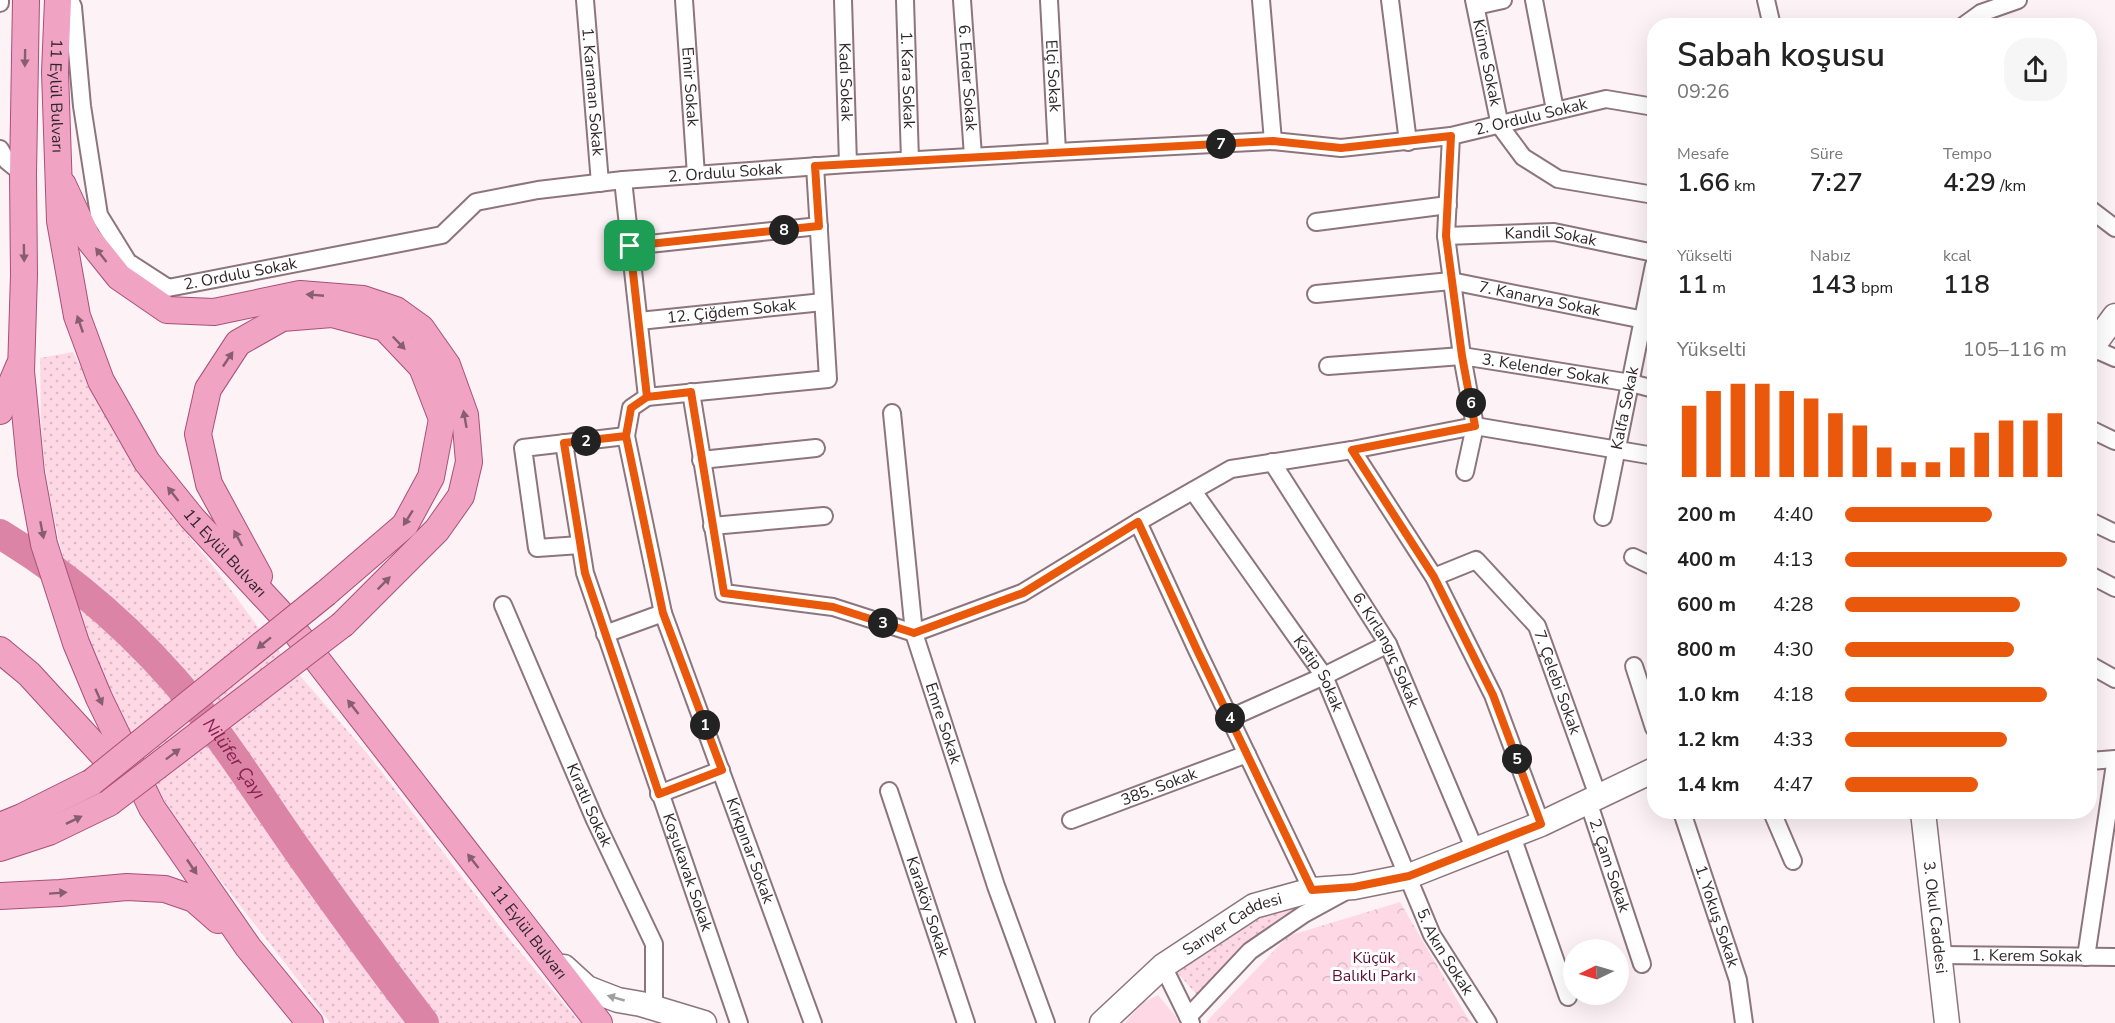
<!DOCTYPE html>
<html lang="tr">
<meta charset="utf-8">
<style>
body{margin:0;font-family:"Nunito Sans",sans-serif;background:#f6f6f6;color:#222;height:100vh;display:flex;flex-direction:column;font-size:22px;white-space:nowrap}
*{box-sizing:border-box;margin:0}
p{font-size:20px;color:#767676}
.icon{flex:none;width:33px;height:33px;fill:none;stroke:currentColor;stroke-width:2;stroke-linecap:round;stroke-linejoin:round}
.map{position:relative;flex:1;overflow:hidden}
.details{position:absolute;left:1647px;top:18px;width:450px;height:801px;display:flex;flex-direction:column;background:#fff;border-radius:24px;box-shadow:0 6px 24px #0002}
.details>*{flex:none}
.needle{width:39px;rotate:265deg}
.controls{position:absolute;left:1563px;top:939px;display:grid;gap:12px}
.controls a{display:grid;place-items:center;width:66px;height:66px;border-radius:50%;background:#fff;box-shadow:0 6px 24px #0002;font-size:30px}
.pin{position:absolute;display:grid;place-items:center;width:51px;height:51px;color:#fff;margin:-26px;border-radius:12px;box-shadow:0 3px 9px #0006}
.km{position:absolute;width:30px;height:30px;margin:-15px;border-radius:50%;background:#222;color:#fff;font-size:16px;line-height:30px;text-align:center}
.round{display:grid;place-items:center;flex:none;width:63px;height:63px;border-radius:24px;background:#f6f6f6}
.overview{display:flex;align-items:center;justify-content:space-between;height:102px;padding:0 30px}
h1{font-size:33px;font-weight:600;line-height:45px}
.figures{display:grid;grid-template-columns:repeat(3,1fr);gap:9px;height:102px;padding:6px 30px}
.figures div{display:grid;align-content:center}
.figures b{font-size:26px;font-weight:600}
.figures small{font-size:16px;font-weight:400}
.figures p{font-size:16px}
.chart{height:168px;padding:12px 30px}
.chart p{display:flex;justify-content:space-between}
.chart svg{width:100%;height:108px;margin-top:6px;stroke:#ea580c;stroke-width:6}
ul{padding:0 30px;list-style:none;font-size:20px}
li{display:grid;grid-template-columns:96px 72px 1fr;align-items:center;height:45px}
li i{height:15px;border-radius:8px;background:#ea580c}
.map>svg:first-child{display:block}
</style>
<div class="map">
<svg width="2115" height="1023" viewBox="0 0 2115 1023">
<defs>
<pattern id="grass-dots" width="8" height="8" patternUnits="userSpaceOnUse" patternTransform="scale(1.5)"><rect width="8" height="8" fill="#fed8e5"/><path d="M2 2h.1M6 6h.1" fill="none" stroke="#dab9c5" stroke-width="1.8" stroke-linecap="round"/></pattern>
<pattern id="park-crowns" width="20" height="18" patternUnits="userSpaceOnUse" patternTransform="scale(1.5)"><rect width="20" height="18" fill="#fed8e5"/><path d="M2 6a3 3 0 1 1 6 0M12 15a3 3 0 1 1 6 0" fill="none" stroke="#dab9c5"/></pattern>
</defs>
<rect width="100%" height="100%" fill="#fdf2f6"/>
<g fill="url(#grass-dots)">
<path d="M73 352 123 448 157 497 217 571 258 627 371 758 511 941 580 1023H330C278 951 219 883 170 809 156 788 144 764 133 741 88 652 54 549 43 448 40 419 41 388 40 358Z"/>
<polygon points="1302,901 1306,905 1249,944 1197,995 1176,971 1247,923"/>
</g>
<polygon fill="url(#park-crowns)" points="1400,902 1467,1017 1472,1023 1208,1023 1207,1021 1288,936"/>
<polygon fill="#fed8e5" points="1158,995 1176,1017 1179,1023 1125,1023 1142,1003"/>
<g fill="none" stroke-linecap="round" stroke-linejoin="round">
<path stroke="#db84a5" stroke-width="30" id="s1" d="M0 534C75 579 141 638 196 706 233 752 264 803 298 851 339 909 381 967 424 1023"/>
<defs>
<g id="street">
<path id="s2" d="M70 0 73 7 82 106 99 215 128 262 168 288 442 235 476 202 538 190 623 180 848 164 1057 152 1273 141 1341 148 1451 136 1606 99 1654 107"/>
<path id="s3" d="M585 0 600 183"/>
<path id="s4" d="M684 0 696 175"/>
<path id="s5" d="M843 0 848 164"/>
<path id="s6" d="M905 0 910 160"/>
<path id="s7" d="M962 0 973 156"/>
<path id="s8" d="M1049 0 1057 152"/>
<polyline points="1261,0 1273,141"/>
<polyline points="1390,0 1408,142"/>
<path id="s9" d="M1474 0 1500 126 1523 157 1558 179 1654 195"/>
<polyline points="1534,0 1555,110"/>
<polyline points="1766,0 1772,26"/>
<polyline points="0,3 0,0"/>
<polyline points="1476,6 1503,0"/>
<polyline points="1963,26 1981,13 2018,0"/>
<polyline points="1451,136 1446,236 1462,356 1475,426 1465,472"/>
<polyline points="0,149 7,161 23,174"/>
<path id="s10" d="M623 180 647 397 631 408 626 436 663 613 813 1023"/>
<polyline points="2090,209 2115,228"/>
<polyline points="1316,222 1448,205"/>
<path id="s11" d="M1446 236 1554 232 1654 253"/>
<polyline points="630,246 819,226"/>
<path id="s12" d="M1316 294 1451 281 1654 322"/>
<path id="s13" d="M639 321 823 302"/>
<polyline points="2090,347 2115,358"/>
<path id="s14" d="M1328 366 1462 356 1631 383 1654 389"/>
<polyline points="691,392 724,593 833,607 914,633 1022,593 1138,522 1231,469 1352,450 1475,426 1654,456"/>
<polyline points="647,397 828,379 815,166"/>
<path id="s15" d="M892 413 914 633 996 886 1046 1023"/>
<polyline points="2090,429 2115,441"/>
<path id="s16" d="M564 443 585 573 739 1023"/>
<polyline points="1352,450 1434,577 1493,695 1541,824"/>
<polyline points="701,460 816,448"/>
<path id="s17" d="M1272 462 1388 644 1475 850"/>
<path id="s18" d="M1193 491 1324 676 1432 935 1488 1023"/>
<path id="s19" d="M1603 517 1654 265"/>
<polyline points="2090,521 2115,533"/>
<polyline points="1138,522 1197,650 1312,890"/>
<polyline points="712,526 824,516"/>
<polyline points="580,545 537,548 523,448 626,436"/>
<polyline points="1633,557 1654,567"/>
<polyline points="2090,575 2115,588"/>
<path id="s20" d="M1434 577 1476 560 1537 626 1598 796"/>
<path id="s21" d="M503 605 595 820 654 944V1008"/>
<polyline points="605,634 663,613"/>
<polyline points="2090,665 2115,679"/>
<polyline points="1634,666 1654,728"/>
<polyline points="1230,718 1324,676 1388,644"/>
<polyline points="2090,761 2115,759"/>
<path id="s22" d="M889 791 966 1023"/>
<polyline points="659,794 721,770"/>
<path id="s23" d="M1588 801 1642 964"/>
<path id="s24" d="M1682 812 1738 980 1744 1023"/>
<polyline points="1772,812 1793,861"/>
<path id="s25" d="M1071 820 1247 754"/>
<polyline points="1512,836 1568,997"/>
<path id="s26" d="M1939 955 2115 957"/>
<polyline points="2086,957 2115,764"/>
<polyline points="1163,966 1191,1023"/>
<polyline points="1188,1017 1250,951 1304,914 1348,890"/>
</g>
<g id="secondary">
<polyline points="2090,350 2115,316"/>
<path id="s27" d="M1923 812 1947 1023"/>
<polyline points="564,967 587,988 597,992 618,1000 641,1004 704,1023"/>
<path id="s28" d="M1102 1023 1163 966 1254 906 1312 890 1354 887 1409 876 1541 824 1654 770"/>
</g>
<g id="primary">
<polyline points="26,0 23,174 24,275 21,371 31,473 44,544 76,643 99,698 152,808 248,947 310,1023"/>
<path id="s29" d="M58 0 55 72 60 221 77 316 101 381 147 462 192 518 283 616 599 1023"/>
<polyline points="63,185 87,237 119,277 167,310 214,312 300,294 363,299 396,310 421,328 447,365 465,415 469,462 461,496 437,530 343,624"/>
<polyline points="0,411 19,366"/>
<polyline points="259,576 209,484 198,434 208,389 238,343 282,318 332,314 385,328 422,367 442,419 431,477 405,525 326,593"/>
<polyline points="0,650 29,674 127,781"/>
<polyline points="0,826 22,817 92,782"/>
<polyline points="0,848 49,832 109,803"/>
<polyline points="0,896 60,893 127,887 165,889 194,899 218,920"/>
</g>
</defs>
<use href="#street" stroke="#8d757d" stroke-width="20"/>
<use href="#secondary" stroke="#8d757d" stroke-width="27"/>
<use href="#primary" stroke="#a85075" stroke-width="28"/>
<use href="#street" stroke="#fff" stroke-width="16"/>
<use href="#secondary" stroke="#fff" stroke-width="24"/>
<use href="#primary" stroke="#f1a3c4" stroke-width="26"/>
<defs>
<g id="primary-bridge">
<polyline points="92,782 326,593"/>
<polyline points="109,803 343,624"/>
</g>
</defs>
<use href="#primary-bridge" stroke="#a85075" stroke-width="28" stroke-linecap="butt"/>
<use href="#primary-bridge" stroke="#f1a3c4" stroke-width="26"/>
</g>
<defs><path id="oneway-solid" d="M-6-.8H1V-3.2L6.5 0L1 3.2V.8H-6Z" transform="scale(1.5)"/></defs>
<g fill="#875e6f">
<use href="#oneway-solid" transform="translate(25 58) rotate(91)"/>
<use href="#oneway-solid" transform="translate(24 253) rotate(89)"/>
<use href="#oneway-solid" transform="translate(101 255) rotate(-128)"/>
<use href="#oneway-solid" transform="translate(315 295) rotate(-175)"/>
<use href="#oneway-solid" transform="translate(80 324) rotate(-109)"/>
<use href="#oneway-solid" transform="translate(399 343) rotate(46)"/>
<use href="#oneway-solid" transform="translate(228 359) rotate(-56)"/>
<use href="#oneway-solid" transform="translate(465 419) rotate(-100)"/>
<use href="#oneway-solid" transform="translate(173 494) rotate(-128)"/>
<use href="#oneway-solid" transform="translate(408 518) rotate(122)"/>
<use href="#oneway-solid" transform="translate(42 530) rotate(79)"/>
<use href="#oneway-solid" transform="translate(238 538) rotate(-118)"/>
<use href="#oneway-solid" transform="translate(384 583) rotate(-45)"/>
<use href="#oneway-solid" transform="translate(264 643) rotate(141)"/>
<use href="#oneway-solid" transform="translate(99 697) rotate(66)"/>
<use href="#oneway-solid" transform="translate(353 707) rotate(-128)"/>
<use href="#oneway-solid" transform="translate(173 754) rotate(-37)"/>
<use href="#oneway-solid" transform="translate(74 820) rotate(-26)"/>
<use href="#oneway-solid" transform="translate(473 861) rotate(-128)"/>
<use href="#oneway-solid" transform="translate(192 867) rotate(56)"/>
<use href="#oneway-solid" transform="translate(58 893) rotate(-4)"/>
</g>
<use fill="#a29d9f" href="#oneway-solid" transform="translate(616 998) rotate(-164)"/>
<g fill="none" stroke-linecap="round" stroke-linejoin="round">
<defs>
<polyline id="route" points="630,246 647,397 631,408 626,436 663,613 722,770 659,794 585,573 564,443 626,436 631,408 647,397 691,392 724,593 833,607 914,633 1023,593 1138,522 1197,650 1312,890 1354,887 1409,876 1541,824 1493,695 1434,577 1352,450 1475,426 1462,356 1446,236 1451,136 1341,148 1273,141 815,166 819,226 630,246"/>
</defs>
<use href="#route" stroke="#fff" stroke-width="12"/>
<use href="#route" stroke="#ea580c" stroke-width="8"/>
</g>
<g text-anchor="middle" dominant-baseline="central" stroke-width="6" stroke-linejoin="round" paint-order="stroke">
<g font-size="16" fill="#30262a" stroke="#fff">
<text stroke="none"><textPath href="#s9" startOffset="64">Küme Sokak</textPath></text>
<text stroke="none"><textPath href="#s8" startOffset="76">Elçi Sokak</textPath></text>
<text stroke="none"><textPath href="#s7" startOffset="78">6. Ender Sokak</textPath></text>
<text stroke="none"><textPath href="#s6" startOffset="80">1. Kara Sokak</textPath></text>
<text stroke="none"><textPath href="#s5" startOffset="82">Kadı Sokak</textPath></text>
<text stroke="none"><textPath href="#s4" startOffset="87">Emir Sokak</textPath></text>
<text stroke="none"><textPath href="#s3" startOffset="92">1. Karaman Sokak</textPath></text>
<text stroke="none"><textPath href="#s29" startOffset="96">11 Eylül Bulvarı</textPath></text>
<text stroke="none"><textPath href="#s2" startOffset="1708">2. Ordulu Sokak</textPath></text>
<text stroke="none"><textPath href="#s2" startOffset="898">2. Ordulu Sokak</textPath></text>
<text stroke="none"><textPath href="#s11" startOffset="105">Kandil Sokak</textPath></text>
<text stroke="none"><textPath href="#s2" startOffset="394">2. Ordulu Sokak</textPath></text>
<text stroke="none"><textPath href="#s12" startOffset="226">7. Kanarya Sokak</textPath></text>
<text stroke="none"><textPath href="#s13" startOffset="93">12. Çiğdem Sokak</textPath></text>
<text stroke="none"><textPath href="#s14" startOffset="219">3. Kelender Sokak</textPath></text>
<text stroke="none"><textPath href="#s19" startOffset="111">Kalfa Sokak</textPath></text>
<text stroke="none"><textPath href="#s29" startOffset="600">11 Eylül Bulvarı</textPath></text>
<text stroke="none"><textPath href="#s17" startOffset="220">6. Kırlangıç Sokak</textPath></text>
<text stroke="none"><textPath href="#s18" startOffset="222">Katip Sokak</textPath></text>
<text stroke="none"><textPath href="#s20" startOffset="195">7. Çelebi Sokak</textPath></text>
<text stroke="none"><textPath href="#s15" startOffset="316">Emre Sokak</textPath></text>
<text stroke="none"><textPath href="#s25" startOffset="94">385. Sokak</textPath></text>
<text stroke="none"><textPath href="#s21" startOffset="218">Kıratlı Sokak</textPath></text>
<text stroke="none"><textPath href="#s10" startOffset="700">Kırkpınar Sokak</textPath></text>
<text stroke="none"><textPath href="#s23" startOffset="68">2. Çam Sokak</textPath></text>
<text stroke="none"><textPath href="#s16" startOffset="448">Koşukavak Sokak</textPath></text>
<text stroke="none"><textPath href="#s22" startOffset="122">Karaköy Sokak</textPath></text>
<text stroke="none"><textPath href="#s24" startOffset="110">1. Yokuş Sokak</textPath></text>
<text stroke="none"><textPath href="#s27" startOffset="106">3. Okul Caddesi</textPath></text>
<text stroke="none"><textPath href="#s28" startOffset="165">Sarıyer Caddesi</textPath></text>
<text stroke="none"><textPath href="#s29" startOffset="1086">11 Eylül Bulvarı</textPath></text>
<text stroke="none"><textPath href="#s18" startOffset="528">5. Akın Sokak</textPath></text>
<text stroke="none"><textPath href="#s26" startOffset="88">1. Kerem Sokak</textPath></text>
</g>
<g font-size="16" fill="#5d1036" stroke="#fff">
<text x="1374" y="958">Küçük<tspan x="1374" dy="18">Balıklı Parkı</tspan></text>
</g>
<g font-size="18" font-style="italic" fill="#862050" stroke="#fff">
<text stroke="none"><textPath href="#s1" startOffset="327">Nilüfer Çayı</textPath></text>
</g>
</g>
</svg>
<div class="controls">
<a><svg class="needle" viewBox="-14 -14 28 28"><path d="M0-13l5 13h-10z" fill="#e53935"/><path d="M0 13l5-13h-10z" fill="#767676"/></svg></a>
</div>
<div class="pin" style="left:630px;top:246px;background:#1e9e55"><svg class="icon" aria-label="arrive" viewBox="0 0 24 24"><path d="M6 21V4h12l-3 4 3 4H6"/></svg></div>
<b class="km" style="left:705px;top:725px">1</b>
<b class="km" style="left:586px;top:441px">2</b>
<b class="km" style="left:883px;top:623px">3</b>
<b class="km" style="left:1230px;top:718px">4</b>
<b class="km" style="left:1517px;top:759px">5</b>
<b class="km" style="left:1471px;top:403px">6</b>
<b class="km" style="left:1221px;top:144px">7</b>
<b class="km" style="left:784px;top:230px">8</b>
<section class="details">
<div class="overview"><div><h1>Sabah koşusu</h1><p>09:26</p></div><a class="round"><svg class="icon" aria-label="share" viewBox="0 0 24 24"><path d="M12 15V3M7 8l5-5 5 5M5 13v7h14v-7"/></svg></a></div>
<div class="figures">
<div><p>Mesafe</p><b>1.66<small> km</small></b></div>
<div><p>Süre</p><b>7:27</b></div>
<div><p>Tempo</p><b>4:29<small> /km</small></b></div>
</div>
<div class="figures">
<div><p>Yükselti</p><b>11<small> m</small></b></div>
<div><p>Nabız</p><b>143<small> bpm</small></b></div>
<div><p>kcal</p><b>118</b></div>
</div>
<div class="chart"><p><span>Yükselti</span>105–116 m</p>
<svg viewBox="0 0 160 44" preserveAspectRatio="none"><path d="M5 44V15M15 44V9M25 44V6M35 44V6M45 44V9M55 44V12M65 44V18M75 44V23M85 44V32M95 44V38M105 44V38M115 44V32M125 44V26M135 44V21M145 44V21M155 44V18"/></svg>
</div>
<ul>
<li><b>200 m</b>4:40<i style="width:66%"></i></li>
<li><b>400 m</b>4:13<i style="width:100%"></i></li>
<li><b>600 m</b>4:28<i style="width:79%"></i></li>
<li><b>800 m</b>4:30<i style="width:76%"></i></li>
<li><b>1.0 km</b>4:18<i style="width:91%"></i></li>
<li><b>1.2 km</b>4:33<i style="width:73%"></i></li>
<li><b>1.4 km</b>4:47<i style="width:60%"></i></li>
</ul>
</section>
</div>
